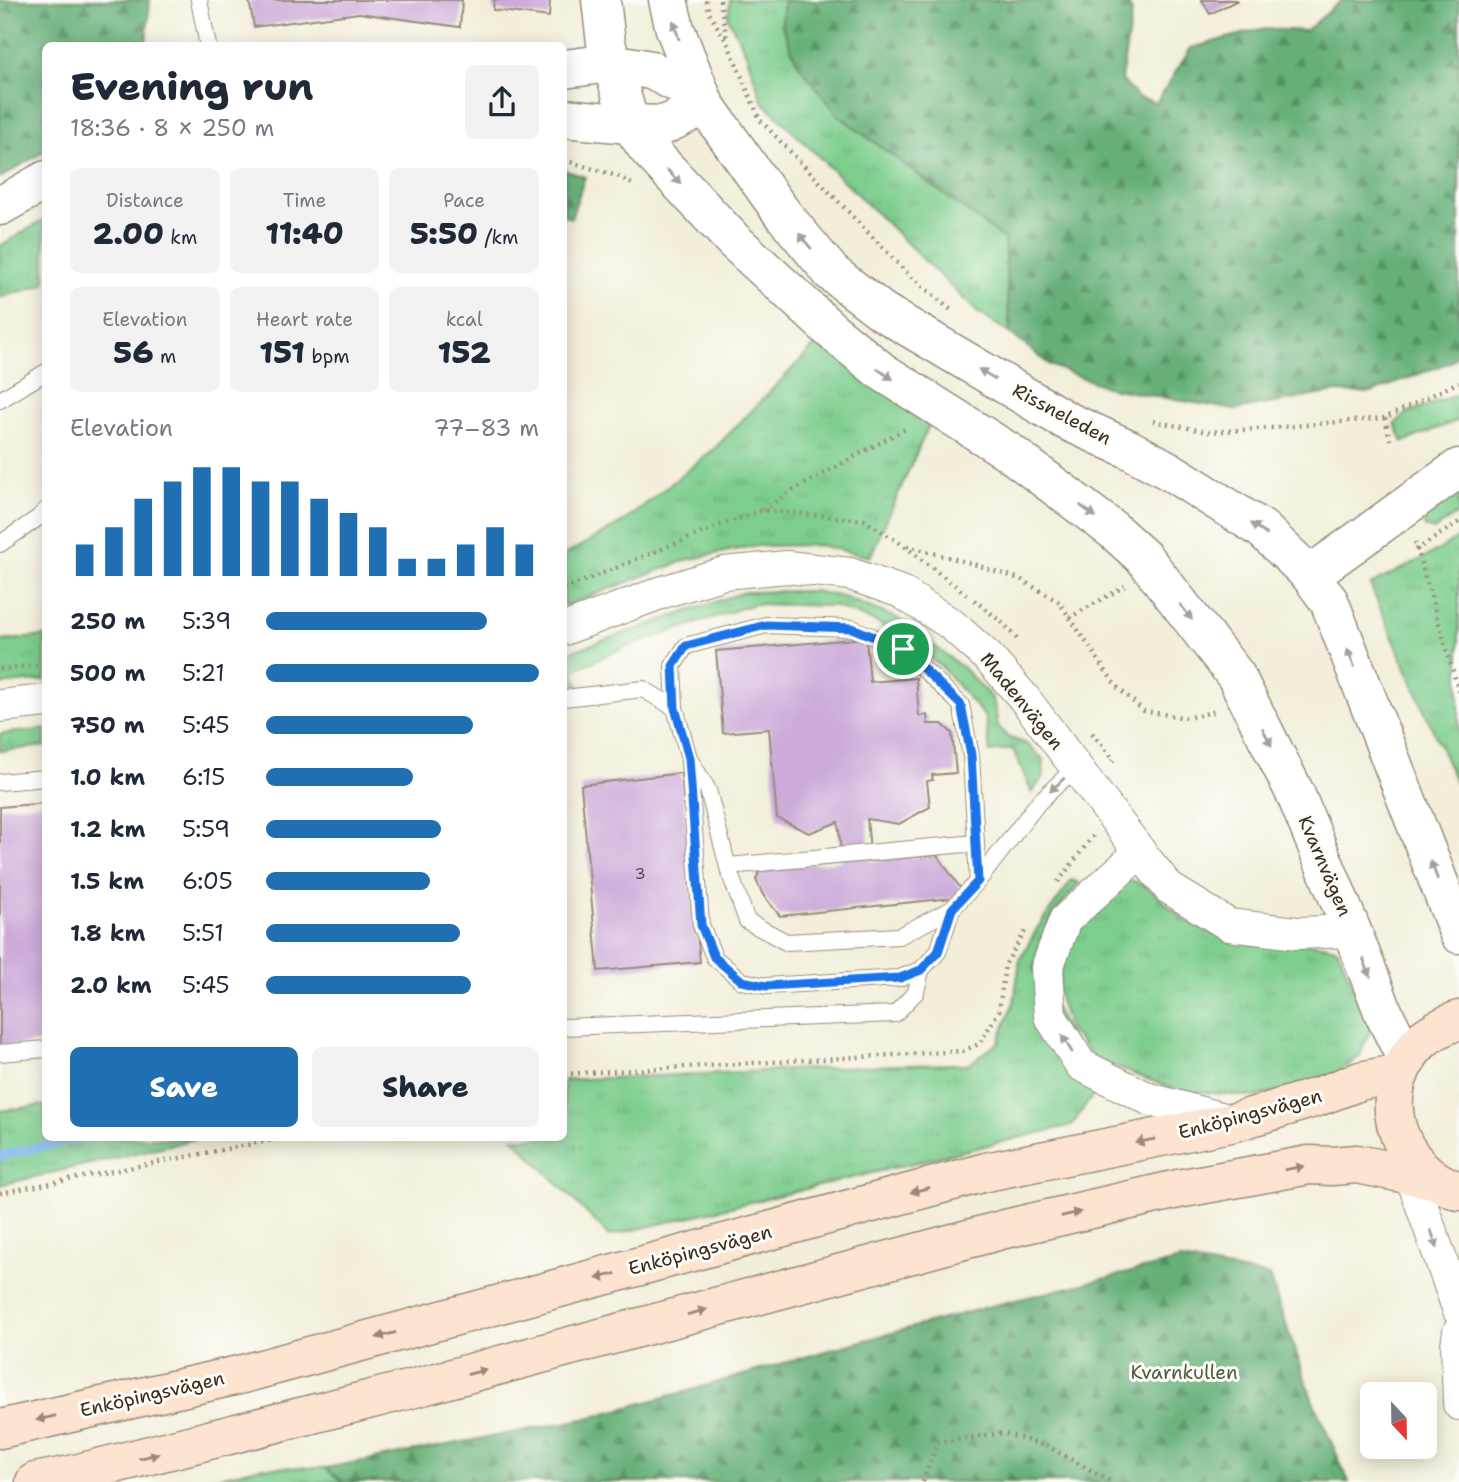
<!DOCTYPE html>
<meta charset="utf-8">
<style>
body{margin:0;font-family:"Shantell Sans",sans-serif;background:#f2f2f3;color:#1f2937;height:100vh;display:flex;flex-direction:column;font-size:26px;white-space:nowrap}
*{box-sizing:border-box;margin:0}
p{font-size:23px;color:#747a83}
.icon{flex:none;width:38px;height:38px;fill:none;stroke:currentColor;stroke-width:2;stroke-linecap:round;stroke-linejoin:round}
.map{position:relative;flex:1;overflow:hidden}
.drawer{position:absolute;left:42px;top:42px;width:525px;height:1099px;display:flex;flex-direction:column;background:#fff;border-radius:10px;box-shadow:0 4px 18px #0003}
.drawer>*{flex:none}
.needle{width:46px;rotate:158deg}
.controls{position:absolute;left:1360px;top:1382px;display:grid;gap:14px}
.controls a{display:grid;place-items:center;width:77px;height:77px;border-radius:10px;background:#fff;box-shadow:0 4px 18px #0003;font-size:35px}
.pin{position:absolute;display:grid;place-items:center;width:60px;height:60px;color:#fff;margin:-30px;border:4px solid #fff;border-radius:50%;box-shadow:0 2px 7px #0007}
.round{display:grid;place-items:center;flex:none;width:74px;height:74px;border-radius:10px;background:#f2f2f3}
.summary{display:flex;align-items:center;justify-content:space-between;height:119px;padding:0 28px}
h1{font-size:38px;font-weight:800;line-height:52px}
.stats{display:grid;grid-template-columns:repeat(3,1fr);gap:10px;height:119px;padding:7px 28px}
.stats div{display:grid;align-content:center;border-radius:10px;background:#f2f2f3;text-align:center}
.stats b{font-size:30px;font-weight:800}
.stats small{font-size:19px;font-weight:400}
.stats p{font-size:19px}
.chart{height:196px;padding:14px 28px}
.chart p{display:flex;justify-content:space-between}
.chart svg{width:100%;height:126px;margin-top:7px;stroke:#1f6fb2;stroke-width:6}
.cta{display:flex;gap:14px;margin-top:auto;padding:14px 28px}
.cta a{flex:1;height:80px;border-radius:10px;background:#1f6fb2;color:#fff;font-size:28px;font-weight:800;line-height:80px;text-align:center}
.cta a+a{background:#f2f2f3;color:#1f2937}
ul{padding:0 28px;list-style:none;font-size:23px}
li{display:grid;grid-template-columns:112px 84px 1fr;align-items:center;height:52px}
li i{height:18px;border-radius:9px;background:#1f6fb2}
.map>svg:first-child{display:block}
</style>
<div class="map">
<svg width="1459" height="1482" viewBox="0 0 1459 1482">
<defs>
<pattern id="grass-tufts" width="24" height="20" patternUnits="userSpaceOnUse" patternTransform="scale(1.75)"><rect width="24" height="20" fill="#7dcd8d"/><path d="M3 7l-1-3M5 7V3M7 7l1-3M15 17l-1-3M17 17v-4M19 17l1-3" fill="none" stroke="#6db079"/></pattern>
<pattern id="forest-firs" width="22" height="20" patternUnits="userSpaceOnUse" patternTransform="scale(1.75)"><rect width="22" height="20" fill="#66b078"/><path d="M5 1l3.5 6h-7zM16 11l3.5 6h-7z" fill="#558f62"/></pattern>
</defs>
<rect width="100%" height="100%" fill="#fdfcf7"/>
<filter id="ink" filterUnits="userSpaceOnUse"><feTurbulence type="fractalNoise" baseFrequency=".0143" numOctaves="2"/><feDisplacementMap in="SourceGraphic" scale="14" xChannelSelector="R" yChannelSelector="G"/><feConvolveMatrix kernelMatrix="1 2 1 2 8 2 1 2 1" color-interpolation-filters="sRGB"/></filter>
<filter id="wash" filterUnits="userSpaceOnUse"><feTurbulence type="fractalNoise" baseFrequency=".00686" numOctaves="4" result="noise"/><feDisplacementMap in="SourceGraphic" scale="28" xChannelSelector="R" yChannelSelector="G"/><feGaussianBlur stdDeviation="1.57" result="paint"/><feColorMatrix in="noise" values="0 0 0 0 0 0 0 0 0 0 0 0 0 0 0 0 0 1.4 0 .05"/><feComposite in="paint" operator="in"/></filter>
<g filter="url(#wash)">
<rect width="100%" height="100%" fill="#f2eed9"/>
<g fill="url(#grass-tufts)" stroke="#5c7c56" stroke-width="2">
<polygon points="730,0 784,0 782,24 838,115 1004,239 1010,333 977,312 762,101 746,53 728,18"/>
<polygon points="45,219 45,284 0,298 0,246"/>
<polygon points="822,338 912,413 929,425 870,557 819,545 753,546 686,560 564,606 564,555 622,523 713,450"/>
<polygon points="1459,394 1459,420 1403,442 1395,424 1408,412"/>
<polygon points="1459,492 1459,513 1434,530 1425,527 1421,514"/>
<polygon points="1459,537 1459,790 1370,585 1439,550"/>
<polygon points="813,591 843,597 899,619 963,668 993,699 998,726 1007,737 1025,743 1043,759 1044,775 1032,793 1013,749 990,752 985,717 941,666 878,623 834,606 754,604 628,646 573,670 579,687 568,692 564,689 564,657 569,652 744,592"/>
<polygon points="45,636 45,680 0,685 0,641"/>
<polygon points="45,729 45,746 0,751 0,734"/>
<polygon points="1072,880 1079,883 1054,913 1040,940 1034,970 1098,1088 1072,1125 609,1236 513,1138 564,1138 564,1080 898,1065 969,1064 998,1043 1014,1002 1020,959 1038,927"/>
<path d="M1135 881C1155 889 1168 908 1186 921 1195 927 1230 940 1241 942 1273 949 1309 938 1338 949L1371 1030 1359 1057 1336 1074 1256 1097 1178 1090 1133 1074 1093 1057 1069 1029 1058 993 1060 971 1080 922 1118 883Z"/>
<polygon points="45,1105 46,1138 199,1138 0,1185 0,1111"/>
<polygon points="262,1467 325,1468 343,1482 198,1482"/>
</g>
<g fill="url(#forest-firs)" stroke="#506d4b" stroke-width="2">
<polygon points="0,0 150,0 146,45 46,46 45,151 0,178"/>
<polygon points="784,0 1127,0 1132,12 1121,79 1137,97 1156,103 1191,48 1260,29 1306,31 1342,0 1459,0 1459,354 1450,362 1371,393 1335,392 1235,410 1109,388 1050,365 1010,333 1004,239 838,115 796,61 782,24"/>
<polygon points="564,170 585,177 571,218 564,216"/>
<polygon points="1181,1260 1269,1276 1313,1401 1349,1482 343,1482 325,1468 584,1419 691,1390 836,1348 991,1306"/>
</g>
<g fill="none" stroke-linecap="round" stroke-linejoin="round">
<polyline stroke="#7eb4ed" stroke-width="9" points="0,1156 81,1138"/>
</g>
<g id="blocks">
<g fill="#ccaad9">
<polygon points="249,0 462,0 460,27 359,13 254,27"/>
<polygon points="494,0 550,0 549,17 493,10"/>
<polygon points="1202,0 1238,0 1210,14"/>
<polygon points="866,638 870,682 916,678 919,716 927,715 928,724 942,724 952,733 956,773 932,775 933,780 927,781 930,807 899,824 867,819 871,861 937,855 964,893 952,898 780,916 763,895 756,880 760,869 842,861 838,822 809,833 777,818 769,729 723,733 716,651"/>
<polygon points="681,773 700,962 598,971 581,785"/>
<polygon points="46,803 46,1042 0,1047 0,807"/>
</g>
</g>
</g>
<g filter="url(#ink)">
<use href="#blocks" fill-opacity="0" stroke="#968c7c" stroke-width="2"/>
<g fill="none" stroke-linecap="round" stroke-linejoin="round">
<defs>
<g id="service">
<polyline points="199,0 208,46"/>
<polyline points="0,400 46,372"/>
<polyline points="0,544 38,518 46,510"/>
<polyline points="564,698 643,689 675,708 689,758 708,790 729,871 747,921 786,942 899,936 952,909 978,881 1038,803 1077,766"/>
<polyline points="675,708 673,666 686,646 766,625 852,628 903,649 961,705 971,756 978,881"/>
<polyline points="689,761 701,925 714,957 742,981 766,986 900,978 921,970"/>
<polyline points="0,782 46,778"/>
<polyline points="728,866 976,843"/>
<polyline points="564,1027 895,1014 916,992 921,970 938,952 952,909"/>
<polyline points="0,1053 46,1049"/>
</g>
<g id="minor">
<polyline points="564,629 663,592 724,573 787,567 850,574 901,592 951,624 988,657 1024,698 1140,852 1169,888 1229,925 1297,933 1352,931"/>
<polyline points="0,706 46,701"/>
<polyline points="1140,852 1065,920 1047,968 1050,1016 1081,1065 1149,1099 1234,1122"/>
<polyline points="1411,1175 1459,1311"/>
<polyline points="1459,1331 1457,1345 1459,1404"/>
</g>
<g id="tertiary">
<polyline points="601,0 606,43 630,124 647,148 733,240 832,331 881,371 1009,452 1113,530 1144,558 1236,676 1295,793 1352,931 1384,1014 1407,1060"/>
<polyline points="668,0 675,29 705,105"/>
<polyline points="564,69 611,63 651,70 679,84 705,105 782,213 832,273 883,312 1067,421 1129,449 1171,472 1262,529 1310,575 1329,601 1459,934"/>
<polyline points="564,118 630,124 665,125 705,105"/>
<polyline points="0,206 46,180"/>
<polyline points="1310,575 1459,468"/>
</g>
<g id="secondary">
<path d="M1459 1020C1445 1025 1432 1031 1421 1041 1370 1091 1395 1170 1459 1191"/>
<polyline points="0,1429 243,1374 986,1172 1235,1122 1317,1097 1360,1081 1400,1073"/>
<polyline points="35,1482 71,1475 411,1389 1005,1229 1178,1189 1309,1165 1332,1166 1357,1164 1432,1179"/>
</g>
</defs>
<use href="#service" stroke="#968c7c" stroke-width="18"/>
<use href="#minor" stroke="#968c7c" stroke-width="34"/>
<use href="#tertiary" stroke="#968c7c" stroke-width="41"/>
<use href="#secondary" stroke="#968c7c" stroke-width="41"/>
<g stroke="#968c7c" stroke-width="4.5" stroke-dasharray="2 5" stroke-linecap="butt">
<polyline points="706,0 709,13 728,44 760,120 909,275 951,310"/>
<polyline points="720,0 727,40"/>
<polyline points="564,160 617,176 632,184"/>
<polyline points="1385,418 1390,440"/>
<polyline points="1153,421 1208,432 1271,428 1385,418 1459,382"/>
<polyline points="763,510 788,493 907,428"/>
<polyline points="1415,542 1459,692"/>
<polyline points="907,546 970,563 1020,579 1059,602 1116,686 1144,711 1187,718 1217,711"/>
<polyline points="1416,550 1459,522"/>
<polyline points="564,589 726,523 762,510 864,520 903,545 967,595"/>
<polyline points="974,600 1003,623 1017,639"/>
<polyline points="1069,618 1125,586"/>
<polyline points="0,669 46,664"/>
<polyline points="1092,733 1114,760 1109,764"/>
<polyline points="1058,882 1093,836"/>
<polyline points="564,1074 963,1051 979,1044 999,1011 1005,965 1026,930"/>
<polyline points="0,1193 283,1138"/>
<polyline points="923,1482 937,1442 1003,1433 1049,1447 1112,1482"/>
</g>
<use href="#service" stroke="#fff" stroke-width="16"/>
<use href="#minor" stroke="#fff" stroke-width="32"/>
<use href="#tertiary" stroke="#fff" stroke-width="38"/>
<use href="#secondary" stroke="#fde4d0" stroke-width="38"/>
</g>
<defs><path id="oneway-solid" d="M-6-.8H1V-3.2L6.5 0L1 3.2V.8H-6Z" transform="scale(1.75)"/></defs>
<g fill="#a79f9a">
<use href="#oneway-solid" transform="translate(676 30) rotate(-108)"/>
<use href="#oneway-solid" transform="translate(674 177) rotate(47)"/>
<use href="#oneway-solid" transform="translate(805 241) rotate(-129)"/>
<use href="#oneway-solid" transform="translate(885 374) rotate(34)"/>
<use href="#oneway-solid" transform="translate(987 374) rotate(-149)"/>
<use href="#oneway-solid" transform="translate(1088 511) rotate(36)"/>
<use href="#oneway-solid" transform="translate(1259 529) rotate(-143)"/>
<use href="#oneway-solid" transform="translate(1186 612) rotate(52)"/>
<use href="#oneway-solid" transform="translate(1351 658) rotate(-111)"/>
<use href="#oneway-solid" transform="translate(1267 737) rotate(63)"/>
<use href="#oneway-solid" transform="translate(1057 785) rotate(137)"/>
<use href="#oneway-solid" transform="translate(1434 870) rotate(-111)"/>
<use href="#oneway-solid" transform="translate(1367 968) rotate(69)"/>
<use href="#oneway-solid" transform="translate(1067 1044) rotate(-122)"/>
<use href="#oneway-solid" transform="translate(1434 1239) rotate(71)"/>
</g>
<g fill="#9c8777">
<use href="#oneway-solid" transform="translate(1145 1141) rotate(169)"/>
<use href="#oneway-solid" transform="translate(1294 1168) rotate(-10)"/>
<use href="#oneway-solid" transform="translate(920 1190) rotate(165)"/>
<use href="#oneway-solid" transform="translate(1071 1214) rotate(-13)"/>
<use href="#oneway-solid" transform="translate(606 1276) rotate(165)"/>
<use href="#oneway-solid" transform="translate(697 1312) rotate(-15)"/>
<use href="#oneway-solid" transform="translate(386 1335) rotate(165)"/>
<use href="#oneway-solid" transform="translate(477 1372) rotate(-15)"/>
<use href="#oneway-solid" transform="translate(46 1418) rotate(167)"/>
<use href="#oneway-solid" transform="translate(149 1456) rotate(-14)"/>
</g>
</g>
<g fill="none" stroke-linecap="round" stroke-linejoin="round" filter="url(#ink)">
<defs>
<polygon id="route" points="766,625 852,628 903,649 961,705 971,755 978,881 952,909 938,952 921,970 900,978 766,986 742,981 714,957 701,925 689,758 675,708 673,666 686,646"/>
</defs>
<use href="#route" stroke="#fff" stroke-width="14"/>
<use href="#route" stroke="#1a73e8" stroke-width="9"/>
</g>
<g text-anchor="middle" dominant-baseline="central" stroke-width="6" stroke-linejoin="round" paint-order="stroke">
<g font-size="16" fill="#5f4a4d">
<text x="640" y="873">3</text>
</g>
<g font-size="19" fill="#3b2a1e" stroke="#fdfcf7">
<text transform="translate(1062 414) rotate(28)">Rissneleden</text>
<text transform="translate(1022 701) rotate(51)">Madenvägen</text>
<text transform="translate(1325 866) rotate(67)">Kvarnvägen</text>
<text transform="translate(1250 1114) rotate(-15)">Enköpingsvägen</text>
<text transform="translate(700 1250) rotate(-15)">Enköpingsvägen</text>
<text transform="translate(152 1394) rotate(-13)">Enköpingsvägen</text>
</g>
<g font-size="19" fill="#4f5b3f" stroke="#fdfcf7">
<text x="1184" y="1372">Kvarnkullen</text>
</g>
</g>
</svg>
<div class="controls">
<a><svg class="needle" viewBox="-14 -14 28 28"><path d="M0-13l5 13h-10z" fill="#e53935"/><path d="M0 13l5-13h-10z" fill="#747a83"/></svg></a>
</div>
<div class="pin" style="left:903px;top:649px;background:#1e9e55"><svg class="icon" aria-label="arrive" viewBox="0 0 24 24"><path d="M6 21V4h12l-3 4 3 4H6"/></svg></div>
<section class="drawer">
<div class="summary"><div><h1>Evening run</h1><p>18:36 · 8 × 250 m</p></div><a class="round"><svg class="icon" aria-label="share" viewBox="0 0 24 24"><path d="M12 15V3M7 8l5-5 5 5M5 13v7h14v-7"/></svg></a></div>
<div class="stats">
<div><p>Distance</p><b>2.00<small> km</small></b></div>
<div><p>Time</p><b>11:40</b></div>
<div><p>Pace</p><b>5:50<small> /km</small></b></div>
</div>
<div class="stats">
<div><p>Elevation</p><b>56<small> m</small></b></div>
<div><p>Heart rate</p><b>151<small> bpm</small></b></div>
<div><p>kcal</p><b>152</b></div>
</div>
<div class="chart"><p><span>Elevation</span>77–83 m</p>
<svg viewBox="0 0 160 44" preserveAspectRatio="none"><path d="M5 44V33M15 44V27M25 44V17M35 44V11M45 44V6M55 44V6M65 44V11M75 44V11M85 44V17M95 44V22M105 44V27M115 44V38M125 44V38M135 44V33M145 44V27M155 44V33"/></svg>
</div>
<ul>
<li><b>250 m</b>5:39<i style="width:81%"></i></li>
<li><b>500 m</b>5:21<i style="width:100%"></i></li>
<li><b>750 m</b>5:45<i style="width:76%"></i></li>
<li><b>1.0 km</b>6:15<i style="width:54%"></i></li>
<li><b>1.2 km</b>5:59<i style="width:64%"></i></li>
<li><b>1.5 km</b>6:05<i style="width:60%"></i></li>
<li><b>1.8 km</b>5:51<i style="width:71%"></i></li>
<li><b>2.0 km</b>5:45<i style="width:75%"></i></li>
</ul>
<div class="cta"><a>Save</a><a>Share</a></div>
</section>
</div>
